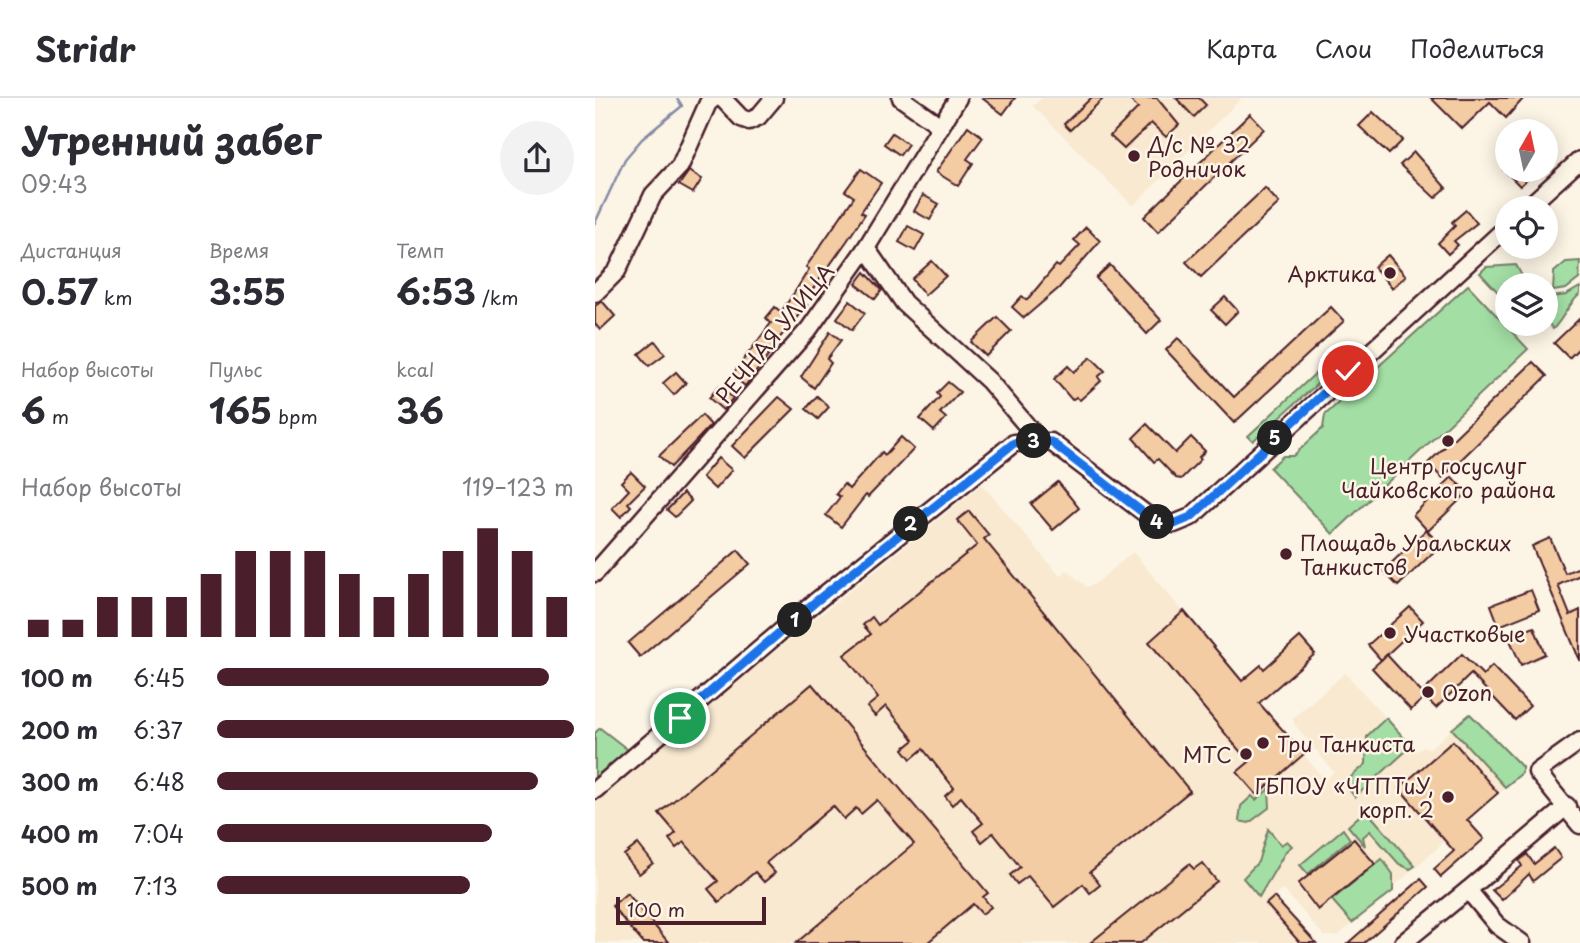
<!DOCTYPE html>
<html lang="ru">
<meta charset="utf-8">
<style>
body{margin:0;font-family:"Playpen Sans",sans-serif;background:#f2f2f3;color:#2b2b33;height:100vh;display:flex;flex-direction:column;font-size:26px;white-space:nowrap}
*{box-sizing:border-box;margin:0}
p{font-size:23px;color:#7c7c81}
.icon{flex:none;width:38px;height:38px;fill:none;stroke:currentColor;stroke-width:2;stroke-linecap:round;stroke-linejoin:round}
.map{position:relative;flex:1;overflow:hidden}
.panel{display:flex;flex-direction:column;background:#fff;width:595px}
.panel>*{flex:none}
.needle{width:46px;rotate:9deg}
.tools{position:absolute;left:900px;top:21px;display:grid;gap:14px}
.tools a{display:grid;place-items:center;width:63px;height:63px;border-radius:50%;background:#fff;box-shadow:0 4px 18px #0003;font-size:35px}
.scale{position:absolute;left:21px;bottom:18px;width:150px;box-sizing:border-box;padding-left:7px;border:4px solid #4a1f2b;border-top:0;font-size:19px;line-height:24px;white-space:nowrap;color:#4a1f2b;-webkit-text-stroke:5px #fcf5e5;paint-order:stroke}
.pin{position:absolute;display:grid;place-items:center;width:60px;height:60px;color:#fff;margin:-30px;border:4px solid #fff;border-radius:50%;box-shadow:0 2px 7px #0007}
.km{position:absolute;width:35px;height:35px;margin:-18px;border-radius:50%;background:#222;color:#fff;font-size:19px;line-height:35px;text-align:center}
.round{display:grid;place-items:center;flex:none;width:74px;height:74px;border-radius:37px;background:#f2f2f3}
.overview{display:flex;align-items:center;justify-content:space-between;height:119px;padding:0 21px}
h1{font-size:38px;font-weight:700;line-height:52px}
.metrics{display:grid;grid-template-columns:repeat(3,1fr);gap:10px;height:119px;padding:7px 21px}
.metrics div{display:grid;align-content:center}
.metrics b{font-size:35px;font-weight:700}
.metrics small{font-size:19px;font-weight:400}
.metrics p{font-size:19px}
.chart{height:196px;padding:14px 21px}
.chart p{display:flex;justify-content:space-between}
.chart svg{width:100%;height:126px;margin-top:7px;stroke:#4a1f2b;stroke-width:6}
ul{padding:0 21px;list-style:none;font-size:23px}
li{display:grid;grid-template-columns:112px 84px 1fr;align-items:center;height:52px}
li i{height:18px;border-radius:9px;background:#4a1f2b}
header{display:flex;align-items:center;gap:42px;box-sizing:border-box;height:98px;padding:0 35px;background:#fff;border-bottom:2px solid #e1e1e2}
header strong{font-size:33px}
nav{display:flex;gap:38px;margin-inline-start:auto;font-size:24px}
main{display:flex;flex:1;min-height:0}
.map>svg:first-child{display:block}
</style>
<header>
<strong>Stridr</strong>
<nav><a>Карта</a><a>Слои</a><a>Поделиться</a></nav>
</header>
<main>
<section class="panel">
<div class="overview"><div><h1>Утренний забег</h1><p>09:43</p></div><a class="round"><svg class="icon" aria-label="share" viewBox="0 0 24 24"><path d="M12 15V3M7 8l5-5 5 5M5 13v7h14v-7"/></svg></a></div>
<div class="metrics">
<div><p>Дистанция</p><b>0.57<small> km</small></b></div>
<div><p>Время</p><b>3:55</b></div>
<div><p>Темп</p><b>6:53<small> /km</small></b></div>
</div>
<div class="metrics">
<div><p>Набор высоты</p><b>6<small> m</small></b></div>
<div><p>Пульс</p><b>165<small> bpm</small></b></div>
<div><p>kcal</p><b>36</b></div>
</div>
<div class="chart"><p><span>Набор высоты</span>119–123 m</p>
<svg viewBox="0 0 160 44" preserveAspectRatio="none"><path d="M5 44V38M15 44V38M25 44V30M35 44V30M45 44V30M55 44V22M65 44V14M75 44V14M85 44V14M95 44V22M105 44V30M115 44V22M125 44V14M135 44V6M145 44V14M155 44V30"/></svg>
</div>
<ul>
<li><b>100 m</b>6:45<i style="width:93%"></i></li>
<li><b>200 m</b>6:37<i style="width:100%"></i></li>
<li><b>300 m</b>6:48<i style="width:90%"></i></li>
<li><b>400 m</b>7:04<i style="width:77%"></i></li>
<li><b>500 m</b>7:13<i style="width:71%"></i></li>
</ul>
</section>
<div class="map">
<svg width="985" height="845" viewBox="0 0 985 845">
<rect width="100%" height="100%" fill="#fcf5e5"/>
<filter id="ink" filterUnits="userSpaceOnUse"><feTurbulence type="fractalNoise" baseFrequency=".0143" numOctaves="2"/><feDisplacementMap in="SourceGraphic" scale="14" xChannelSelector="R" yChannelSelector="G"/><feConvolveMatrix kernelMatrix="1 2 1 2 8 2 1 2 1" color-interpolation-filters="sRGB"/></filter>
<g filter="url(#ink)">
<g fill="#f9e9d1">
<polygon points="447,0 647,0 538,108 438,8"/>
<polygon points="387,386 465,478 472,472 492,489 500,486 538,454 730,682 739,674 699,626 698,620 750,575 822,653 828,649 835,650 875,616 927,669 927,675 743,838 729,838 688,791 683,794 679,799 721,845 0,845 0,699"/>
</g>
<g fill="#a3dfa5" stroke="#767f68" stroke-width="2">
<polygon points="985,163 984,181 971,191 958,193 959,174 971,164"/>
<polygon points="921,167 932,187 912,187 912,204 885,175 891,169"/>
<polygon points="873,187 933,251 738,436 675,370 688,358 698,358 728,330 730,317"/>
<path d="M985 189V196C971 209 969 220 958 231L954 226 957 199 971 197Z"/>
<polygon points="737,260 738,272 658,343 653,338"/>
<polygon points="875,616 927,669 927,675 910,689 857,631"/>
<polygon points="791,620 811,642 810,654 760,699 749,685 771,666 772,638"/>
<polygon points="5,630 37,655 0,688 0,635"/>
<polygon points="674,691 675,709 654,725 644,723 646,708 657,698 661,702"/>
<polygon points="771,712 820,768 815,771 804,766 775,733 768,739 770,748 753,728"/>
<polygon points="673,731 686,747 692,743 697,748 691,753 664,799 648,780 663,764"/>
<polygon points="748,731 755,741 713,776 705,767"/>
<polygon points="787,761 798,776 798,793 757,825 737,802"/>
</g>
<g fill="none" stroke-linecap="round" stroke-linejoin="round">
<polyline stroke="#858aa5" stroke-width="2.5" points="0,125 30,61 47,41 87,8 82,0"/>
</g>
<g fill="#f3cca3" stroke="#4a1f2b" stroke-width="2">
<polygon points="387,0 420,0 408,16"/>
<polygon points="496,0 509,0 475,32 469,26"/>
<polygon points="533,0 562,0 584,27 571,39 556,25 529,51 515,38 543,10"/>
<polygon points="581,0 604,0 611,7 599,19"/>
<polygon points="836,0 929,0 911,20 895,4 867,31"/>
<polygon points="778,14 808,42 794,56 764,28"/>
<polygon points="655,16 669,31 563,134 549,119"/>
<polygon points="373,28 388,39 372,61 378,65 363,88 341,74"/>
<polygon points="297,35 313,46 305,57 289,46"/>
<polygon points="819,54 851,90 840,100 805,67"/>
<polygon points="266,71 286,85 266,114 270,116 252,143 208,205 212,207 172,255 174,257 150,288 137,277 176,225 171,220 180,209 186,214 201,192 214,171 211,169 259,99 250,93"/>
<polygon points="909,72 942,72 925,88"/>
<polygon points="94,73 107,81 98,95 84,87"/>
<polygon points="670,90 684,105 606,179 591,164"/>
<polygon points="328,97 344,106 335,122 319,113"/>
<polygon points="871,112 882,125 859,143 863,147 853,156 843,145 860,128 857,124"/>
<polygon points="313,128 329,137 320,153 304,144"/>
<polygon points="491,129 505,143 464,190 429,220 417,209 427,198 432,202 461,167 464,169 485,147 479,142"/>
<polygon points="793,157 811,178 797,190 779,169"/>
<polygon points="337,163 351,178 330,197 317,181"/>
<polygon points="515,167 566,222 552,236 501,180"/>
<polygon points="270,174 287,192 280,201 261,186"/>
<polygon points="630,199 643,213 630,226 616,212"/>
<polygon points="7,203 20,218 5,232 0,226 0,208"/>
<polygon points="255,203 270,215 257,232 242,220"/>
<polygon points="736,209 749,223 639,325 571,252 583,240 639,299"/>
<polygon points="402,219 416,233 391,258 376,244"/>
<polygon points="985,220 985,249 974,260 959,245"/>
<polygon points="235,234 246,242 232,261 236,265 219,290 206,279"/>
<polygon points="60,243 70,256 54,268 44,256"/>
<polygon points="496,259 510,273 503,279 506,283 485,302 481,299 477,302 459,281 473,268 479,274"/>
<polygon points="938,264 952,278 847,380 833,365"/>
<polygon points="81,274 91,285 79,297 68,285"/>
<polygon points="353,284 365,294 345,315 351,320 339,333 325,321 345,299 342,295"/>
<polygon points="124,288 138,300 128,312 114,300"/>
<polygon points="222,298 234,309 223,321 211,311"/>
<polygon points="184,299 199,311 150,360 137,348"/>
<polygon points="107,317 116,327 76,369 64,358"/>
<polygon points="552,326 580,355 596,339 610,353 604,359 606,361 586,381 581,380 563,361 559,364 538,340"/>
<polygon points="306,339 319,351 273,399 271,397 246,429 231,417 245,399 241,396 249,386 254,391 287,354 290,357"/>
<polygon points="123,360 137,372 120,391 107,379"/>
<polygon points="36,374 50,388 33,405 36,408 26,419 17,410 34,392 26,384"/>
<polygon points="857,379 872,395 833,433 818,417"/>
<polygon points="463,384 484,410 458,432 436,406"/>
<polygon points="88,395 96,403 80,419 72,412"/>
<polygon points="374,413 394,437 389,441 595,693 495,774 505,787 495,795 488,786 459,809 433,778 422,786 415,777 425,769 398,735 387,744 378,733 388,725 366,699 357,707 350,698 359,690 328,651 316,661 308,651 319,642 291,608 280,618 272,609 283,600 249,557 276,536 268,527 277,519 283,527 382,447 362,422"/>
<polygon points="831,432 846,447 803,488 788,473"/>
<polygon points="955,440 970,475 985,469 985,477 963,487 975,517 985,512 985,563 937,448"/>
<polygon points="143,452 155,466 45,559 33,545"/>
<polygon points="936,492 944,512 904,528 896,507"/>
<polygon points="815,509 828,523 786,562 773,547"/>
<polygon points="589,513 647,583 666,567 669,571 705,539 720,556 664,605 709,656 662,697 642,674 654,664 554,544"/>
<polygon points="939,529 950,556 926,567 914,540"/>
<polygon points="867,556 888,577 897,568 935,608 920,622 876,576 841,610 830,599 816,612 777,570 792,557 827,595"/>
<polygon points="217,586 393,795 388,799 396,809 387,816 378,806 332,845 201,845 319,746 282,702 266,716 261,710 249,721 238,708 171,765 180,775 169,784 160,774 124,804 113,791 123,783 89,744 81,750 74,741 81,735 64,715"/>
<polygon points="858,643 903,695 872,722 889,741 846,779 839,771 859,753 804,690"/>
<polygon points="759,741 780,766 723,812 703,786"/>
<polygon points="43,746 58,765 44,776 29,757"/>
<polygon points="959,750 966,760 938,783 934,776 907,802 897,792 927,768 924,763 932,756 939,766"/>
<polygon points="607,765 622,783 546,845 495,845 594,766 599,771"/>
<polygon points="826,781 833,789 769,845 753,845"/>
<polygon points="32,795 74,845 48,845 17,808"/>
<polygon points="679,799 721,845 705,845 671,806"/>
</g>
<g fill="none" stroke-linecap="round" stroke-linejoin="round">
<defs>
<g id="minor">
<polyline points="127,0 146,20 154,23 163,19 179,0"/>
<polyline points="306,0 344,27"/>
<polyline points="932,110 985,62"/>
<polyline points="271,150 309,205 394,283 444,342"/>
<polyline points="0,195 22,173 58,97 85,68 113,5 119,0"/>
<polyline points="0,475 214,231 271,150 363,0"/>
<polyline points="985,643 942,674 985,727"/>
<polyline points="0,692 219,505 419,345 456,344 560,423 579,426 596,419 912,129"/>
<polyline points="873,792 972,708"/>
<polyline points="808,845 873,792 902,827 927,845"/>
</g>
</defs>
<use href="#minor" stroke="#4a1f2b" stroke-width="21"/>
<use href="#minor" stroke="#fcf5e5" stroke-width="16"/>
</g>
</g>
<g fill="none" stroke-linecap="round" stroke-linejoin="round" filter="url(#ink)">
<defs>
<polyline id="route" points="85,620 219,505 419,345 456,344 559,423 579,426 596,419 753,273"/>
</defs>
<use href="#route" stroke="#fff" stroke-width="14"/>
<use href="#route" stroke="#1a73e8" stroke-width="9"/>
</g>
<g fill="#4a1f2b" stroke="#fcf5e5" stroke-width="2.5">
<circle cx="539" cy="58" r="7"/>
<circle cx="795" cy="175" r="7"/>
<circle cx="853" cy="343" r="7"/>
<circle cx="691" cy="456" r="7"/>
<circle cx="795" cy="535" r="7"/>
<circle cx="833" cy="594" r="7"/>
<circle cx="668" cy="645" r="7"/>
<circle cx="651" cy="656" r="7"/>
<circle cx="853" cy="699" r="7"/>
</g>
<g text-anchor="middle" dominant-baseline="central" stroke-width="5" stroke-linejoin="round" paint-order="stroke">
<g font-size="21" fill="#4a1f2b" stroke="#fcf5e5" text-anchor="start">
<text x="553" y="46">Д/с № 32<tspan x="553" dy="24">Родничок</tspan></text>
<text x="781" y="175" text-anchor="end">Арктика</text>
<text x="853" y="367" text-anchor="middle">Центр госуслуг<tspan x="853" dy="24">Чайковского района</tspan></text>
<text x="705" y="444">Площадь Уральских<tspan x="705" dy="24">Танкистов</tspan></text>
<text x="809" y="535">Участковые</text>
<text x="847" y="594">Ozon</text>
<text x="682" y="645">Три Танкиста</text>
<text x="637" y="656" text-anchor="end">МТС</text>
<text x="839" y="687" text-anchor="end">ГБПОУ «ЧТПТиУ,<tspan x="839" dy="24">корп. 2</tspan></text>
</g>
<g font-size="21" fill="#4a1f2b" stroke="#fcf5e5">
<text transform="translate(179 235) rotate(-51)">РЕЧНАЯ УЛИЦА</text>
</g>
</g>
</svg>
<div class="tools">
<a><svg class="needle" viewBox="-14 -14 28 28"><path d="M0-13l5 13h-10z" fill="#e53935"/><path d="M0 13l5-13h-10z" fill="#7c7c81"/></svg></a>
<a><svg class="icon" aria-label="locate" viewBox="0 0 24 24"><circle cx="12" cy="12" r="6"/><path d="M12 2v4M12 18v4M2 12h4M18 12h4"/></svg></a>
<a><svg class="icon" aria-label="layers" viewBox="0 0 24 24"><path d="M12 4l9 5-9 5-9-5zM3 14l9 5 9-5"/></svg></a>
</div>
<div class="scale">100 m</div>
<div class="pin" style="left:85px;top:620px;background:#1e9e55"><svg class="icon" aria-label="arrive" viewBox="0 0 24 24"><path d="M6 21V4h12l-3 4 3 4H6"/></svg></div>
<div class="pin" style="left:753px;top:273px;background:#d93025"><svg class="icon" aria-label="check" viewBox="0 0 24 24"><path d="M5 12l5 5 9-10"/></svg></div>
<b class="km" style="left:200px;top:522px">1</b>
<b class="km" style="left:316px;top:426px">2</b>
<b class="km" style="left:439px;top:343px">3</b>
<b class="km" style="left:562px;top:424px">4</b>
<b class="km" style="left:680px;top:340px">5</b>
</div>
</main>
